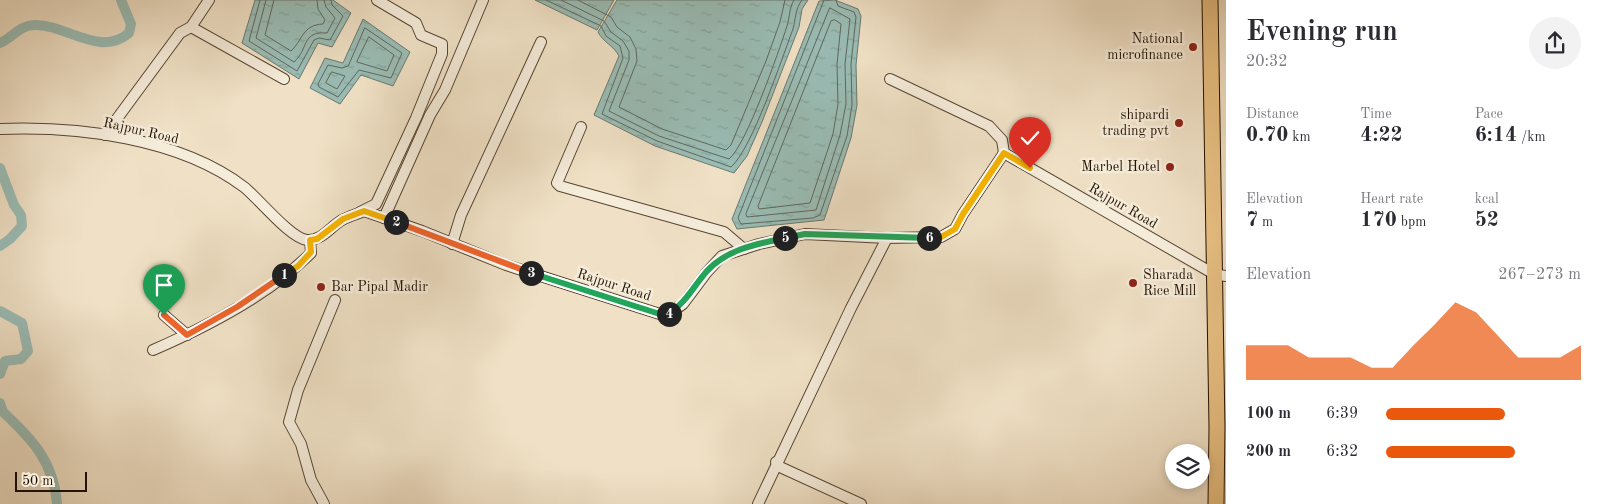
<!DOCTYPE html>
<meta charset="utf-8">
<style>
body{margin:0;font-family:"Old Standard TT",serif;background:#f2f2f3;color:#2b2b33;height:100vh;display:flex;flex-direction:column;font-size:19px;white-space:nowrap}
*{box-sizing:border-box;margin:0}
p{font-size:16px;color:#7c7c81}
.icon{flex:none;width:28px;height:28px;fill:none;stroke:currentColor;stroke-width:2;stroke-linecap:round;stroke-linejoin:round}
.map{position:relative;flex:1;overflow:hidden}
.drawer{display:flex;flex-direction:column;background:#fff;width:375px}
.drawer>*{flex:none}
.controls{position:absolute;left:1165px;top:444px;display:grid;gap:10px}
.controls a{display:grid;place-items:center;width:45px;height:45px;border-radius:50%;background:#fff;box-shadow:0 2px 8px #0003;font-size:25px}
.scale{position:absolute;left:15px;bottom:12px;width:72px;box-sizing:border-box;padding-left:5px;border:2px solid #241301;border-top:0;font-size:14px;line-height:18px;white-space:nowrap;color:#241301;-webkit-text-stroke:4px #f5ecda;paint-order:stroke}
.pin{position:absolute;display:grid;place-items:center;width:42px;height:42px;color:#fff;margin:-51px -21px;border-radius:50% 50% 50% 0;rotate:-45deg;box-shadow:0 0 5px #0007}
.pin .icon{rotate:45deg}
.km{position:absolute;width:25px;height:25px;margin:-12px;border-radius:50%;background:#222;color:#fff;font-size:14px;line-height:25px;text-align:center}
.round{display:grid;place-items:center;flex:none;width:52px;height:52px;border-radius:26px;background:#f2f2f3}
.headline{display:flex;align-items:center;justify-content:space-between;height:85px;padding:0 20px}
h1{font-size:28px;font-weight:600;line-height:38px}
.stats{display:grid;grid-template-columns:repeat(3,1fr);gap:8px;height:85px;padding:5px 20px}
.stats div{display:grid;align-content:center}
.stats b{font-size:21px;font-weight:600}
.stats small{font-size:14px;font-weight:400}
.stats p{font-size:14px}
.chart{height:140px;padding:10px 20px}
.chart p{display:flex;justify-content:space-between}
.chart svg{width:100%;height:90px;margin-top:5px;fill:#ea580c;opacity:.7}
ul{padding:0 20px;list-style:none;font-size:16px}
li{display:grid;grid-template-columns:80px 60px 1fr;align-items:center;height:38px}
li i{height:12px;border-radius:6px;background:#ea580c}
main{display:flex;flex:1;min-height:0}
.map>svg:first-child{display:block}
</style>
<main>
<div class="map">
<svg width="1226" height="504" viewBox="0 0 1226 504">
<defs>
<pattern id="water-ripples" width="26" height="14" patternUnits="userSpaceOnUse" patternTransform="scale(1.25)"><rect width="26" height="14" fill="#9abdb6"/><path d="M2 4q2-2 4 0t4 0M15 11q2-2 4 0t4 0" fill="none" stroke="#85a29b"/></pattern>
</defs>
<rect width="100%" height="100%" fill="#f0e1c6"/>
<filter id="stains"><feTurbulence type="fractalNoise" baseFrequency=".004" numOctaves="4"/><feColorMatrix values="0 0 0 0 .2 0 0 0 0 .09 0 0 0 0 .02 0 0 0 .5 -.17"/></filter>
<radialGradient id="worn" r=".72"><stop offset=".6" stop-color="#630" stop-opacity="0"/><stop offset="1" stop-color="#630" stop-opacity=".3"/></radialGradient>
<g fill="url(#water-ripples)" stroke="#6b796e">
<polygon points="255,0 333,0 351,13 332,47 318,43 299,79 242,43"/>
<polygon points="535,0 614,0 597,30"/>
<path d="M617 0H808L802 9 799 27 762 122 747 156 734 173 655 146 594 115 619 56C614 46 603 42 598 32Z"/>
<polygon points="835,0 858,9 861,16 856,65 857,105 851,138 824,220 737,229 732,219 819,1"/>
<polygon points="363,19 410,52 393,86 361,75 340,104 310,88 325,58 343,63"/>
</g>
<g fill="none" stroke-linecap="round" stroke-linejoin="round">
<g stroke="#5f685c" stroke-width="1">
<polyline points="260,0 249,41 297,71 314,40 319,38 330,40 343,16 332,5 331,0"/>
<path d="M266 0 256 38 294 62C309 49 301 31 327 33L335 18 326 7 324 0"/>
<path d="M274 0 265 35 291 51C303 40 302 25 323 24L325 20 318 9 317 0"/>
<path d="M546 0 601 26 606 36 620 46 623 58 602 114 657 141 731 167C752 149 782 58 793 29 796 18 795 9 802 0"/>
<path d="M561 0 604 21 611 32 623 41 629 51V60L609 111 659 136 729 159C746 146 779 51 787 26 790 17 789 8 794 0"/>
<polyline points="578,0 611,17 617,27 630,37 636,49 637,61 619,107 662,129 726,150 731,145 766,61 780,22 785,0"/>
<polyline points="824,0 738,218 741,224 813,218 820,215 847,136 852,105 851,64 856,17 854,12 838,6 836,0"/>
<polygon points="830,8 850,19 845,64 846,104 840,135 816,210 747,217 746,214"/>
<polygon points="835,20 841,24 837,64 838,104 833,134 810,203 759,209 758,206 831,21"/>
<polygon points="365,28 402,53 391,78 359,70 338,97 319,87 318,84 328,65 342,68 348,66"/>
<polygon points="369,37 394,55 387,71 357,62"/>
<polygon points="332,72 345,76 337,89 326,83"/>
</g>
<g stroke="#9abdb6" stroke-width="10">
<path d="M0 43C12 38 20 25 34 25 66 24 100 58 129 33L131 24 121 0"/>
<polyline points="0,168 14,205 21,215 22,226 10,239 0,246"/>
<polyline points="0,311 22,323 28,351 21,359 5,361 0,374"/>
<path d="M0 403 3 412C32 439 54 462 57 504"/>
</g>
<defs>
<g id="minor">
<polyline points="191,27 284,79"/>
<polyline points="890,79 989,126 1002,140 1004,153"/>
<polyline points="581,127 557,183 560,186 724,232 744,249"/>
<path d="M0 129C79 126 179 138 244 187 258 198 291 239 307 240 322 241 331 226 342 220 349 216 357 214 364 211L422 231 506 265 666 316 683 304 707 272 722 256 759 244 805 234 887 238 941 237 955 229 963 214 1004 153 1214 274 1226 276"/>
<polyline points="105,135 180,33 191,27 209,0"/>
<polyline points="360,212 376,204 416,118 442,54 442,44 421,35 416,23 377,0"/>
<polyline points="384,218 430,115 445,90 483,0"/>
<polyline points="452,244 461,215 541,42"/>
<polyline points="164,315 187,335"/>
<path d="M153 350C206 327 271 293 311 253L310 240"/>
<polyline points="776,462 780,467 861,504"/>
<polyline points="324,504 311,480 301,444 289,422 298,390 335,300"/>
<polyline points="758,504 851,308 887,238"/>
</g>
<polyline id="highway" points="1210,0 1217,427 1216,504"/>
</defs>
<use href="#minor" stroke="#574632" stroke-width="12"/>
<use href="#highway" stroke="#241301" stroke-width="17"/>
<use href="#minor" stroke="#f5ecda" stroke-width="10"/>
<use href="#highway" stroke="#e8c083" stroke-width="15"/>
</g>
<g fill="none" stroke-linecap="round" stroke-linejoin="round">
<defs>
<polyline id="split-1" points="164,315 187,335 237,307 284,275"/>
<polyline id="split-2" points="284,275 298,266 311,252 310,240 317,239 343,219 364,211 396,222"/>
<polyline id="split-3" points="396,222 531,273"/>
<polyline id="split-4" points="531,273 666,316 669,314"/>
<path id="split-5" d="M669 314C687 301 693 287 707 271 727 249 757 244 785 238"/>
<polyline id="split-6" points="785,238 805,234 929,238"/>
<polyline id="split-7" points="929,238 941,237 955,229 963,214 1004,153 1030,168"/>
</defs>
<use href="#split-1" stroke="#fff" stroke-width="10"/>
<use href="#split-2" stroke="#fff" stroke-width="10"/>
<use href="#split-3" stroke="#fff" stroke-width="10"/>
<use href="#split-4" stroke="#fff" stroke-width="10"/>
<use href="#split-5" stroke="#fff" stroke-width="10"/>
<use href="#split-6" stroke="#fff" stroke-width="10"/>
<use href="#split-7" stroke="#fff" stroke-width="10"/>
<use href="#split-1" stroke="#f0652b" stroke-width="6"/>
<use href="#split-2" stroke="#f5b400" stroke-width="6"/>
<use href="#split-3" stroke="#f0652b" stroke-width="6"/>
<use href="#split-4" stroke="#22a559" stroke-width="6"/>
<use href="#split-5" stroke="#22a559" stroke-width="6"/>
<use href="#split-6" stroke="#22a559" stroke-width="6"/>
<use href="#split-7" stroke="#f5b400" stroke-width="6"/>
</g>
<g fill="#8f2418" stroke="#f5ecda" stroke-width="2">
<circle cx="1193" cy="47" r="5"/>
<circle cx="1179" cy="123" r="5"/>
<circle cx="1170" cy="167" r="5"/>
<circle cx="1133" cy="283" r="5"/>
<circle cx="321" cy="287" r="5"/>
</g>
<g text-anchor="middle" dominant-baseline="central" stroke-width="5" stroke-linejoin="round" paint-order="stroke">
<g font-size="14" fill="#241301" stroke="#f5ecda" text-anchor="end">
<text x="1183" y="39">National<tspan x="1183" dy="16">microfinance</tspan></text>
<text x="1169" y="115">shipardi<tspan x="1169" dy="16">trading pvt</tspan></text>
<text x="1160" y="167">Marbel Hotel</text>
<text x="1143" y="275" text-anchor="start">Sharada<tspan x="1143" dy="16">Rice Mill</tspan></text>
<text x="331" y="287" text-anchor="start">Bar Pipal Madir</text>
</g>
<g font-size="14" fill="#241301" stroke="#f5ecda">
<text transform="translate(141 131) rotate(13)">Rajpur Road</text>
<text transform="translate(1123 206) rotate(30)">Rajpur Road</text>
<text transform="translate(614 285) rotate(18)">Rajpur Road</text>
</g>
</g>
<rect width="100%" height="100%" filter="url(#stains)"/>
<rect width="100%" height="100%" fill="url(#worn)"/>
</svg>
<div class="controls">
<a><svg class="icon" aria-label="layers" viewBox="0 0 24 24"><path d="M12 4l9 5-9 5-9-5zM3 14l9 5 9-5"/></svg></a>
</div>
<div class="scale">50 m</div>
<div class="pin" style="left:164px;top:315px;background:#1e9e55"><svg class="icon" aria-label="arrive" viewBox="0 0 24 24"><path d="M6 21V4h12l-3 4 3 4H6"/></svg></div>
<div class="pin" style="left:1030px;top:168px;background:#d93025"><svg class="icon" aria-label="check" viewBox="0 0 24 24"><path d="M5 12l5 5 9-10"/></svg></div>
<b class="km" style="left:284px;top:275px">1</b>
<b class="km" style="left:396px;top:222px">2</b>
<b class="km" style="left:531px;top:273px">3</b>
<b class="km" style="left:669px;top:314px">4</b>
<b class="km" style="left:785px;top:238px">5</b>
<b class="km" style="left:929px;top:238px">6</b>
</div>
<section class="drawer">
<div class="headline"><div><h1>Evening run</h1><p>20:32</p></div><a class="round"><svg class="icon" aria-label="share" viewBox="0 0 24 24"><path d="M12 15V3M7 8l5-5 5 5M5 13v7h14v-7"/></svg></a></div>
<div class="stats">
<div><p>Distance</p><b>0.70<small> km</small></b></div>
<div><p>Time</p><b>4:22</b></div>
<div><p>Pace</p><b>6:14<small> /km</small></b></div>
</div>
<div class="stats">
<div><p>Elevation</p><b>7<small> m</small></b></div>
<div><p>Heart rate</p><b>170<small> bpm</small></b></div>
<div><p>kcal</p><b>52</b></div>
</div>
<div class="chart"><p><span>Elevation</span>267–273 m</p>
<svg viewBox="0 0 160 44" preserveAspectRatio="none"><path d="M0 44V27L10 27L20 27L30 33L40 33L50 33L60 38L70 38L80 27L90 17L100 6L110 11L120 22L130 33L140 33L150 33L160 27V44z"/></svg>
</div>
<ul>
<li><b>100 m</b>6:39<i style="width:61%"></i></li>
<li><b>200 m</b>6:32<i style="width:66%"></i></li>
</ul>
</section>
</main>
